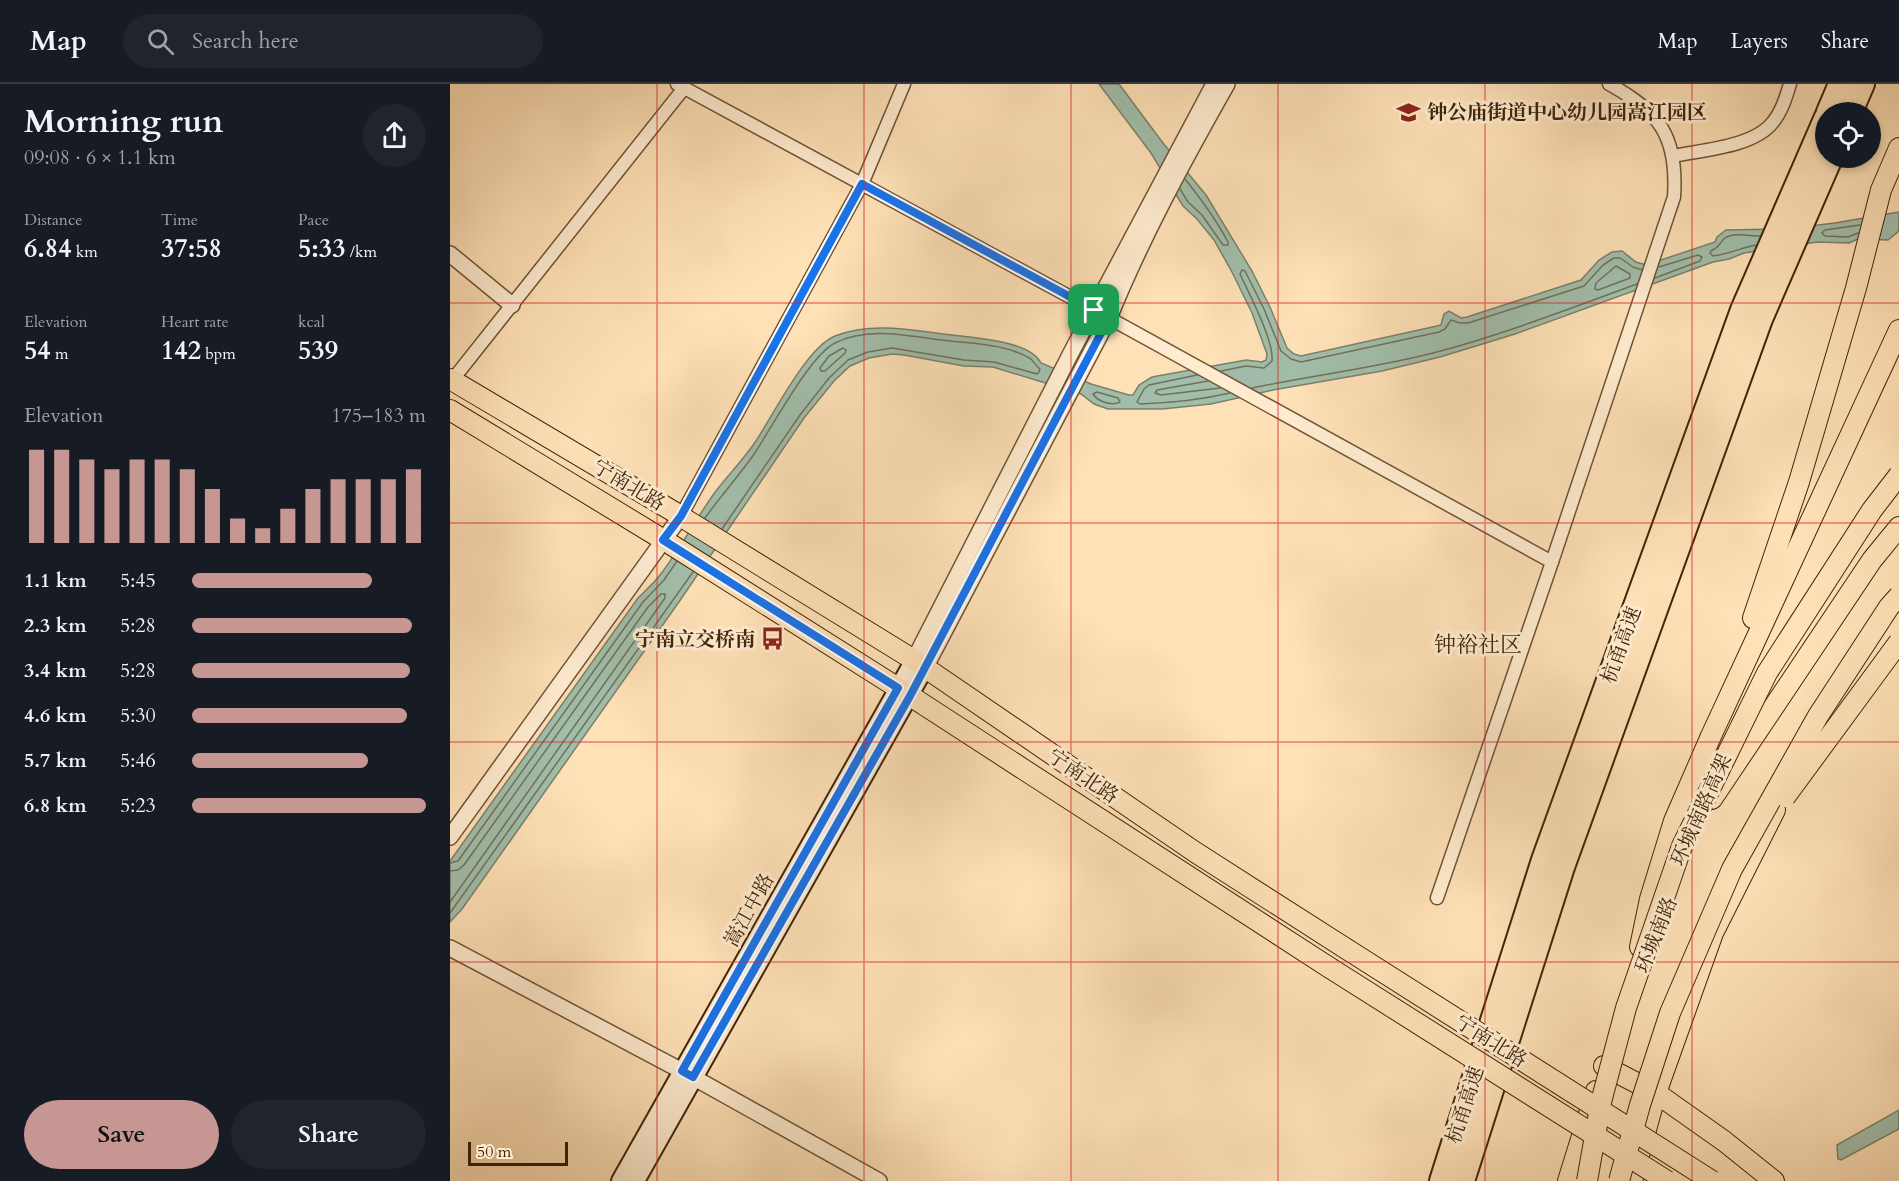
<!DOCTYPE html>
<meta charset="utf-8">
<style>
body{margin:0;font-family:Cardo,"Noto Serif SC",serif;background:#20242c;color:#f1f3f6;height:100vh;display:flex;flex-direction:column;font-size:22px;white-space:nowrap}
*{box-sizing:border-box;margin:0}
p{font-size:20px;color:#9ea1a6}
.icon{flex:none;width:33px;height:33px;fill:none;stroke:currentColor;stroke-width:2;stroke-linecap:round;stroke-linejoin:round}
.map{position:relative;flex:1;overflow:hidden}
.drawer{display:flex;flex-direction:column;background:#171b24;width:450px}
.drawer>*{flex:none}
.controls{position:absolute;left:1365px;top:18px;display:grid;gap:12px}
.controls a{display:grid;place-items:center;width:66px;height:66px;border-radius:50%;background:#171b24;box-shadow:0 3px 9px #0003;font-size:30px}
.scale{position:absolute;left:18px;bottom:15px;width:100px;box-sizing:border-box;padding-left:6px;border:3px solid #412408;border-top:0;font-size:16px;line-height:21px;white-space:nowrap;color:#412408;-webkit-text-stroke:4px #ffecd0;paint-order:stroke}
.pin{position:absolute;display:grid;place-items:center;width:51px;height:51px;color:#fff;margin:-26px;border-radius:12px;box-shadow:0 3px 9px #0006}
.round{display:grid;place-items:center;flex:none;width:63px;height:63px;border-radius:32px;background:#20242c}
.summary{display:flex;align-items:center;justify-content:space-between;height:102px;padding:0 24px}
h1{font-size:33px;font-weight:800;line-height:45px}
.stats{display:grid;grid-template-columns:repeat(3,1fr);gap:9px;height:102px;padding:6px 24px}
.stats div{display:grid;align-content:center}
.stats b{font-size:26px;font-weight:800}
.stats small{font-size:16px;font-weight:400}
.stats p{font-size:16px}
.chart{height:168px;padding:12px 24px}
.chart p{display:flex;justify-content:space-between}
.chart svg{width:100%;height:108px;margin-top:6px;stroke:#c59692;stroke-width:6}
.action{display:flex;gap:12px;margin-top:auto;padding:12px 24px}
.action a{flex:1;height:69px;border-radius:36px;background:#c59692;color:#111;font-size:24px;font-weight:800;line-height:69px;text-align:center}
.action a+a{background:#20242c;color:#f1f3f6}
ul{padding:0 24px;list-style:none;font-size:20px}
li{display:grid;grid-template-columns:96px 72px 1fr;align-items:center;height:45px}
li i{height:15px;border-radius:8px;background:#c59692}
header{display:flex;align-items:center;gap:36px;box-sizing:border-box;height:84px;padding:0 30px;background:#171b24;border-bottom:2px solid #363941}
header strong{font-size:28px}
nav{display:flex;gap:33px;margin-inline-start:auto;font-size:21px}
.search{width:420px;height:54px;background:#20242c;display:flex;align-items:center;gap:15px;box-sizing:border-box;padding:0 21px;border-radius:33px;color:#9ea1a6;font-size:22px}
main{display:flex;flex:1;min-height:0}
.map>svg:first-child{display:block}
</style>
<header>
<strong>Map</strong>
<div class="search"><svg class="icon" aria-label="search" viewBox="0 0 24 24"><circle cx="10" cy="10" r="6"/><path d="M15 15l6 6"/></svg>Search here</div>
<nav><a>Map</a><a>Layers</a><a>Share</a></nav>
</header>
<main>
<section class="drawer">
<div class="summary"><div><h1>Morning run</h1><p>09:08 · 6 × 1.1 km</p></div><a class="round"><svg class="icon" aria-label="share" viewBox="0 0 24 24"><path d="M12 15V3M7 8l5-5 5 5M5 13v7h14v-7"/></svg></a></div>
<div class="stats">
<div><p>Distance</p><b>6.84<small> km</small></b></div>
<div><p>Time</p><b>37:58</b></div>
<div><p>Pace</p><b>5:33<small> /km</small></b></div>
</div>
<div class="stats">
<div><p>Elevation</p><b>54<small> m</small></b></div>
<div><p>Heart rate</p><b>142<small> bpm</small></b></div>
<div><p>kcal</p><b>539</b></div>
</div>
<div class="chart"><p><span>Elevation</span>175–183 m</p>
<svg viewBox="0 0 160 44" preserveAspectRatio="none"><path d="M5 44V6M15 44V6M25 44V10M35 44V14M45 44V10M55 44V10M65 44V14M75 44V22M85 44V34M95 44V38M105 44V30M115 44V22M125 44V18M135 44V18M145 44V18M155 44V14"/></svg>
</div>
<ul>
<li><b>1.1 km</b>5:45<i style="width:77%"></i></li>
<li><b>2.3 km</b>5:28<i style="width:94%"></i></li>
<li><b>3.4 km</b>5:28<i style="width:93%"></i></li>
<li><b>4.6 km</b>5:30<i style="width:92%"></i></li>
<li><b>5.7 km</b>5:46<i style="width:75%"></i></li>
<li><b>6.8 km</b>5:23<i style="width:100%"></i></li>
</ul>
<div class="action"><a>Save</a><a>Share</a></div>
</section>
<div class="map">
<svg width="1449" height="1097" viewBox="0 0 1449 1097">
<rect width="100%" height="100%" fill="#ffe1b7"/>
<filter id="stains"><feTurbulence type="fractalNoise" baseFrequency=".00333" numOctaves="4"/><feColorMatrix values="0 0 0 0 .2 0 0 0 0 .09 0 0 0 0 .02 0 0 0 .5 -.17"/></filter>
<radialGradient id="worn" r=".72"><stop offset=".6" stop-color="#630" stop-opacity="0"/><stop offset="1" stop-color="#630" stop-opacity=".3"/></radialGradient>
<g fill="#a1beab" stroke="#7b806a" stroke-width="1.5">
<path d="M649 0H669L713 59 756 111 802 187 820 223 837 264 844 270 851 272 987 242 991 241 994 230 999 227 1011 234 1017 233 1131 196 1149 176 1162 168 1172 167 1186 178 1196 181 1265 158 1267 153 1276 146 1335 145 1385 139 1449 128V147L1438 156 1408 155 1399 159 1367 158 1294 169 1279 175 1263 178 1065 250 990 273 932 287 823 306 761 320 712 325H658L644 320 631 310 543 283 514 282 454 271 442 270 419 274 400 282 384 297 354 334 231 515 12 825 0 838V777L188 514C195 507 204 499 210 491 231 464 246 434 266 407 279 390 294 375 306 357 323 331 357 263 385 252 425 236 470 248 511 252 533 255 580 258 591 279L641 300 679 311H683L689 301 702 293 796 276 812 278 816 276 817 270 802 229 782 188 764 156 747 135 733 122 701 69Z"/>
<polygon points="1449,1026 1449,1045 1391,1076 1388,1075 1387,1061"/>
</g>
<g fill="none" stroke-linecap="round" stroke-linejoin="round">
<g stroke="#71715a" stroke-width="1.5">
<path d="M730 105 738 118 752 131 773 161H778V158C766 135 751 115 735 95"/>
<polyline points="1408,149 1398,153 1375,152 1372,149 1375,146 1410,141"/>
<path d="M1306 161C1291 164 1278 170 1263 172L1260 169 1261 167C1271 162 1269 159 1275 154 1284 148 1300 152 1310 152"/>
<polygon points="1166,182 1180,190 1180,194 1148,206 1145,205 1146,199"/>
<polyline points="1205,194 1250,177 1252,173 1248,171 1209,183"/>
<polygon points="393,264 396,266 395,269 375,287 371,287 370,284 379,272"/>
<path d="M771 287 796 282 814 284 822 277C824 256 799 210 790 190L792 186 795 187 814 225 831 267 841 275 851 278 989 248 995 245 1001 236 1010 239H1018L1134 202 1153 181 1164 174H1170L1183 183 1192 186"/>
<path d="M747 291 699 301 694 305 687 318 690 320C720 319 750 316 780 309"/>
<polyline points="758,297 707,306 705,309 711,311 770,304"/>
<path d="M802 304C864 291 926 284 987 268 1055 250 1121 224 1187 200"/>
<path d="M647 308 668 314 670 318C662 322 648 318 643 310Z"/>
<path d="M255 434C270 413 287 394 302 373 321 346 359 272 385 259 418 242 458 252 492 256 521 260 555 259 581 275 584 278 586 282 590 285L589 288 587 290 544 278 514 276 442 264 418 268 398 276 379 294 350 331 272 445"/>
<polyline points="0,779 8,777 193,518 214,496 227,477"/>
<polyline points="0,787 8,786 14,781 198,523 211,510 215,510 215,514 0,818"/>
<polyline points="0,829 243,488"/>
</g>
<defs>
<g id="minor">
<polyline points="227,0 659,234 1102,478 987,814"/>
<path d="M1223 72C1252 66 1304 63 1323 38 1332 27 1336 13 1340 0"/>
<polyline points="0,299 234,4"/>
<polyline points="231,432 412,100 454,0"/>
<path d="M1102 478 1224 113C1228 53 1210 28 1159 0"/>
</g>
<g id="tertiary">
<polyline points="0,170 62,221"/>
<polyline points="464,576 623,265 764,0"/>
<path d="M475 584 659 234C692 153 734 76 777 0"/>
<polyline points="0,753 231,432"/>
<polyline points="0,864 232,987 429,1097"/>
</g>
<g id="secondary">
<polyline points="170,1097 464,576"/>
<polyline points="186,1097 475,584"/>
</g>
<g id="primary">
<polyline points="0,295 231,432"/>
<polyline points="0,326 217,458 448,604 880,884"/>
<polyline points="235,435 464,576 745,768 895,864"/>
<polyline points="1262,715 1422,476 1449,443"/>
<polyline points="1154,982 1206,1009 1274,1057 1324,1097"/>
<polyline points="1118,1097 1146,1007"/>
<polyline points="1182,1097 1206,1009 1263,849 1325,726"/>
</g>
<g id="trunk">
<polyline points="1303,534 1349,398 1406,204 1431,106 1449,64"/>
<polyline points="1190,863 1200,815 1224,737 1261,652 1449,246"/>
</g>
<g id="motorway">
<polyline points="1378,28 1390,0"/>
<polyline points="1401,28 1413,0"/>
<polyline points="991,1097 1093,776 1292,226 1376,33"/>
<polyline points="1013,1097 1113,783 1311,235 1381,74"/>
</g>
</defs>
<use href="#minor" stroke="#705334" stroke-width="15"/>
<use href="#tertiary" stroke="#705334" stroke-width="18"/>
<use href="#secondary" stroke="#412408" stroke-width="20"/>
<use href="#primary" stroke="#412408" stroke-width="22"/>
<use href="#trunk" stroke="#412408" stroke-width="22"/>
<use href="#motorway" stroke="#412408" stroke-width="26"/>
<use href="#minor" stroke="#ffecd0" stroke-width="12"/>
<use href="#tertiary" stroke="#ffecd0" stroke-width="15"/>
<use href="#secondary" stroke="#ffecd0" stroke-width="16"/>
<use href="#primary" stroke="#ffe1b7" stroke-width="20"/>
<use href="#trunk" stroke="#ffe1b7" stroke-width="20"/>
<use href="#motorway" stroke="#ffe1b7" stroke-width="22"/>
<defs>
<g id="primary-bridge">
<polyline points="895,864 1262,1097"/>
<polyline points="880,884 1217,1097"/>
</g>
<g id="trunk-bridge">
<polyline points="1335,713 1449,558"/>
<polyline points="1137,1097 1151,1018 1176,924 1232,762 1317,589 1422,426 1449,391"/>
<polyline points="1169,1097 1190,1021 1220,929 1282,785 1368,632 1439,523 1449,512"/>
</g>
</defs>
<use href="#primary-bridge" stroke="#412408" stroke-width="22" stroke-linecap="butt"/>
<use href="#trunk-bridge" stroke="#412408" stroke-width="22" stroke-linecap="butt"/>
<use href="#primary-bridge" stroke="#ffe1b7" stroke-width="20"/>
<use href="#trunk-bridge" stroke="#ffe1b7" stroke-width="20"/>
</g>
<g fill="none" stroke-linecap="round" stroke-linejoin="round">
<defs>
<polygon id="route" points="412,100 659,234 460,612 243,993 232,987 448,604 213,456 231,432"/>
</defs>
<use href="#route" stroke="#fff" stroke-width="12"/>
<use href="#route" stroke="#1a73e8" stroke-width="8"/>
</g>
<path fill="none" stroke="#d62828" stroke-width="1.5" stroke-opacity="0.55" d="M207 0V1097M414 0V1097M621 0V1097M828 0V1097M1035 0V1097M1242 0V1097M0 219H1449M0 439H1449M0 658H1449M0 878H1449"/>
<defs>
<symbol id="school-bare" viewBox="-9 -9 18 18"><path d="M0-5L7-2L0 1L-7-2ZM-4 1L0 2.5L4 1V4Q0 6-4 4Z" fill="#8f2418" stroke="#ffecd0" stroke-width="2.5" paint-order="stroke"/></symbol>
<symbol id="bus-bare" viewBox="-9 -9 18 18"><path d="M-5-6H5V4H4V6H2V4H-2V6H-4V4H-5ZM-3.5-4V0h7V-4ZM-3.5 1.2v1.5H-2V1.2ZM2 1.2v1.5H3.5V1.2Z" fill="#8f2418" stroke="#ffecd0" stroke-width="2.5" paint-order="stroke"/></symbol>
</defs>
<g fill-rule="evenodd">
<use href="#school-bare" x="942" y="12" width="33" height="33"/>
<use href="#bus-bare" x="306" y="538" width="33" height="33"/>
</g>
<g text-anchor="middle" dominant-baseline="central" stroke-width="6" stroke-linejoin="round" paint-order="stroke">
<g font-size="20" font-weight="bold" fill="#412408" stroke="#ffecd0" text-anchor="start">
<text x="977" y="28">钟公庙街道中心幼儿园嵩江园区</text>
<text x="305" y="555" text-anchor="end">宁南立交桥南</text>
</g>
<g font-size="20" fill="#412408" stroke="#ffecd0">
<text transform="translate(179 401) rotate(31)">宁南北路</text>
<text transform="translate(1171 561) rotate(-70)">杭甬高速</text>
<text transform="translate(633 692) rotate(34)">宁南北路</text>
<text transform="translate(1251 726) rotate(-66)">环城南路高架</text>
<text transform="translate(299 826) rotate(-61)">嵩江中路</text>
<text transform="translate(1206 851) rotate(-68)">环城南路</text>
<text transform="translate(1041 957) rotate(32)">宁南北路</text>
<text transform="translate(1015 1021) rotate(-72)">杭甬高速</text>
</g>
<g font-size="22" fill="#412408" stroke="#ffecd0">
<text x="1028" y="561">钟裕社区</text>
</g>
</g>
<rect width="100%" height="100%" filter="url(#stains)"/>
<rect width="100%" height="100%" fill="url(#worn)"/>
</svg>
<div class="controls">
<a><svg class="icon" aria-label="locate" viewBox="0 0 24 24"><circle cx="12" cy="12" r="6"/><path d="M12 2v4M12 18v4M2 12h4M18 12h4"/></svg></a>
</div>
<div class="scale">50 m</div>
<div class="pin" style="left:644px;top:226px;background:#1e9e55"><svg class="icon" aria-label="arrive" viewBox="0 0 24 24"><path d="M6 21V4h12l-3 4 3 4H6"/></svg></div>
</div>
</main>
